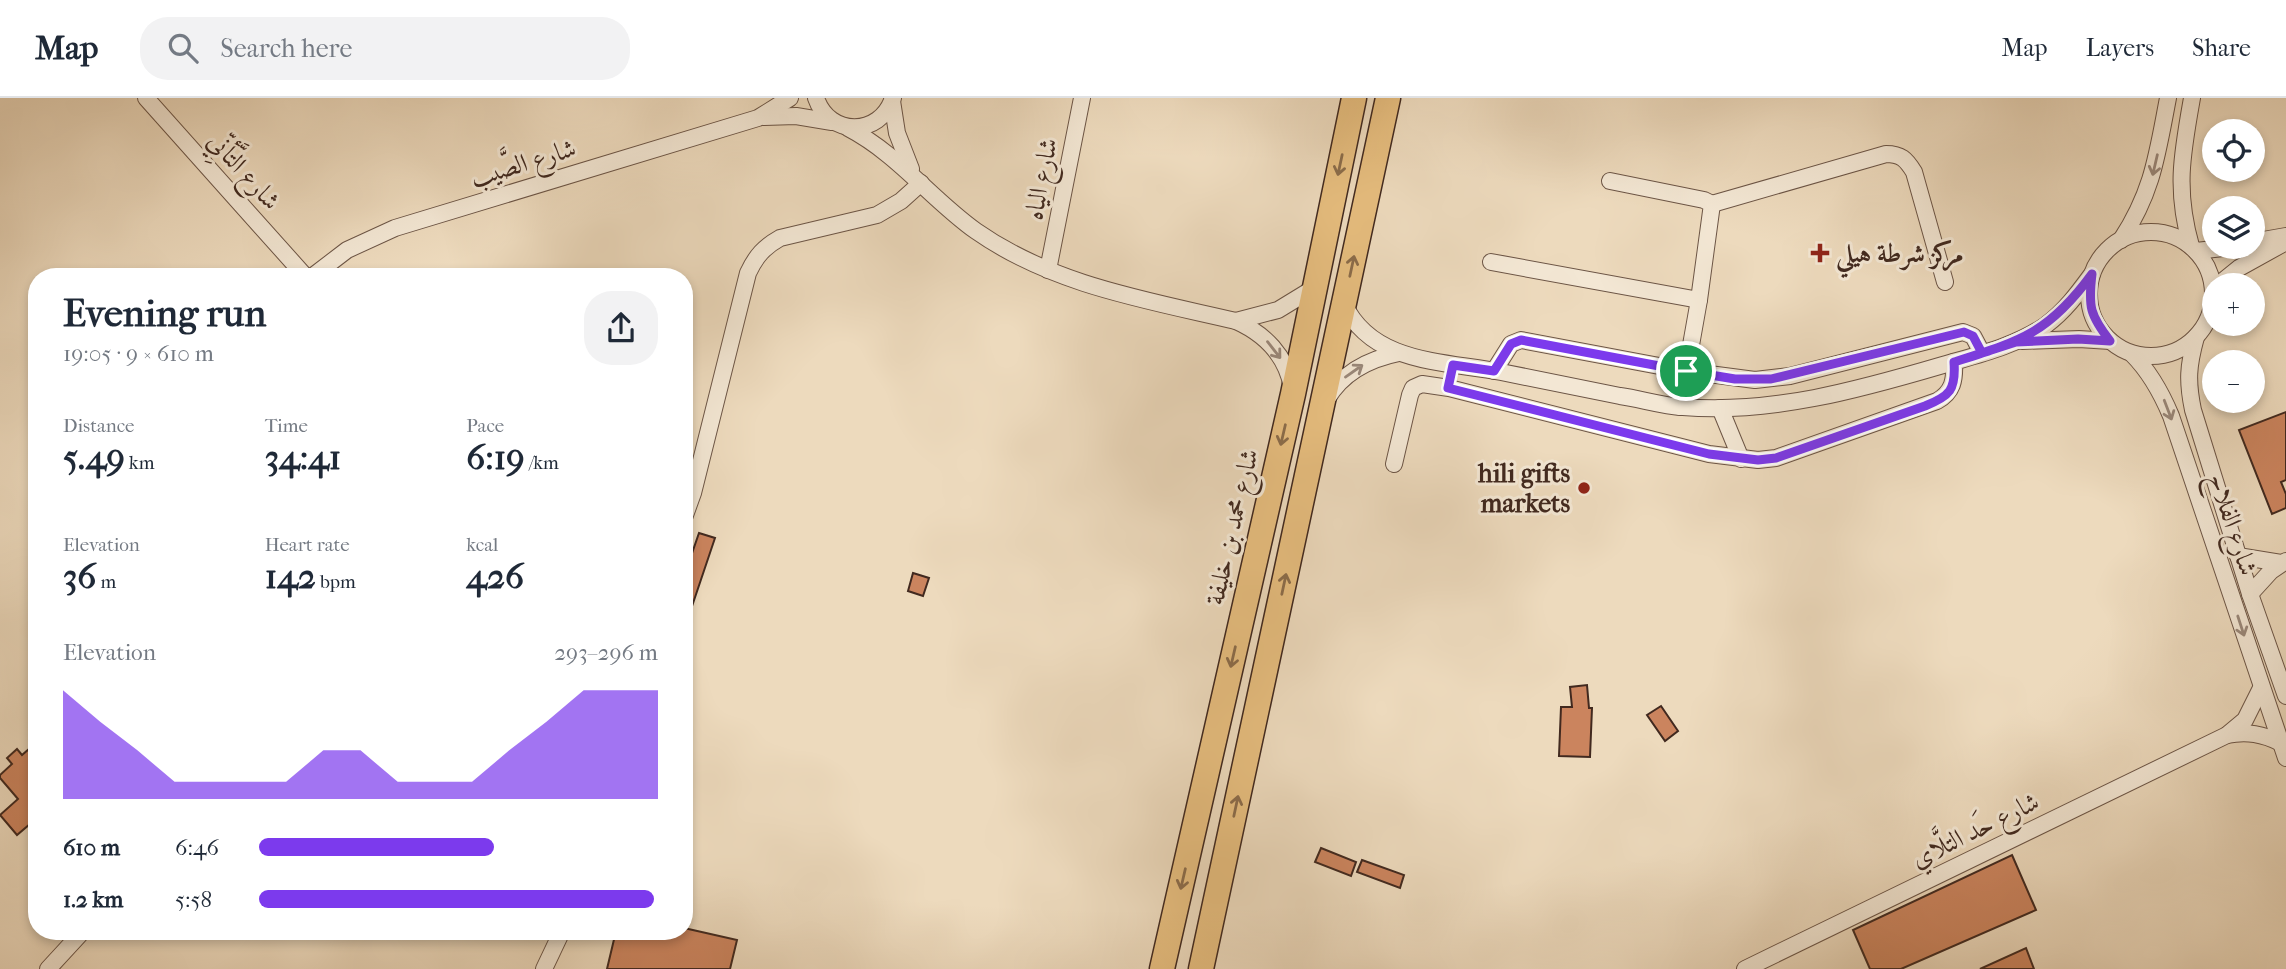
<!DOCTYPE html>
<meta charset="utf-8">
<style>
body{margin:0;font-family:"IM FELL French Canon",Amiri,serif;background:#f2f2f3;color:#1f2937;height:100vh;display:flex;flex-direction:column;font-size:26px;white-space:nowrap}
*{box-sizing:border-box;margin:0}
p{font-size:23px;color:#747a83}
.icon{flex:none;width:38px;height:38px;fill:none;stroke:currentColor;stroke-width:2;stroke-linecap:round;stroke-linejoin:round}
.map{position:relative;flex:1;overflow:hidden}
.side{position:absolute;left:28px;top:170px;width:665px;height:672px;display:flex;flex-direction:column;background:#fff;border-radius:28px;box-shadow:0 4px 10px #0003}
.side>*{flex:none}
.tools{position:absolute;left:2202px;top:21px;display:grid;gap:14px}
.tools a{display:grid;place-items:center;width:63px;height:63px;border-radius:50%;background:#fff;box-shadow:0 4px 10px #0003;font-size:35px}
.pin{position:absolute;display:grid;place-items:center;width:60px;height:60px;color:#fff;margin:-30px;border:4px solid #fff;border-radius:50%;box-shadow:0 2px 7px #0007}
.round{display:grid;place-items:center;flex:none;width:74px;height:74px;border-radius:28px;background:#f2f2f3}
.summary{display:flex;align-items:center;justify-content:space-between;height:119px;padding:0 35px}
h1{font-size:38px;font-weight:700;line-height:52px}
.stats{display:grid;grid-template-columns:repeat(3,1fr);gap:10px;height:119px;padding:7px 35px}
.stats div{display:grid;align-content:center}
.stats b{font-size:35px;font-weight:700}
.stats small{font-size:19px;font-weight:400}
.stats p{font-size:19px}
.chart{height:196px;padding:14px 35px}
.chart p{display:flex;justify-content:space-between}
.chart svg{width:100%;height:126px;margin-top:7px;fill:#7c3aed;opacity:.7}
ul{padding:0 35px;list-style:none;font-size:23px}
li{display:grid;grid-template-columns:112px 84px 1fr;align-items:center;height:52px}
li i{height:18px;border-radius:9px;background:#7c3aed}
header{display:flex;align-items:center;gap:42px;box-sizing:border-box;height:98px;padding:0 35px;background:#fff;border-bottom:2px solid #e0e1e3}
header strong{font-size:33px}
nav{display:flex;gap:38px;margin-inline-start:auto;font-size:24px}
.search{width:490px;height:63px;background:#f2f2f3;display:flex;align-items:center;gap:18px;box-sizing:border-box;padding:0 24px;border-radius:28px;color:#747a83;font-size:26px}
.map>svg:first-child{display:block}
</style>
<header>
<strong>Map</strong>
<div class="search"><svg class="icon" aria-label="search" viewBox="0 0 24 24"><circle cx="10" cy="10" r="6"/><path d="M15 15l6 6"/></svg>Search here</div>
<nav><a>Map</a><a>Layers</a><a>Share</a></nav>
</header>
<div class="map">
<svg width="2286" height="871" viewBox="0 0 2286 871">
<rect width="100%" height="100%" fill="#eddabd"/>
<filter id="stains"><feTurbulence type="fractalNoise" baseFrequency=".00286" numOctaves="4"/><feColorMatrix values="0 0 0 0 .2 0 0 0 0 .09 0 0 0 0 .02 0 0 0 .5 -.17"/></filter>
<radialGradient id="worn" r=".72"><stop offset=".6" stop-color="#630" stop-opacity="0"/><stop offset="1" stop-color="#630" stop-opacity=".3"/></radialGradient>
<g fill="#cb845e" stroke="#41291f" stroke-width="2">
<polygon points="2286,314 2286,382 2281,384 2286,396 2286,410 2272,416 2239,332"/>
<polygon points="699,435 715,440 687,523 684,523 684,459 690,461"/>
<polygon points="913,475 929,480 923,498 908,493"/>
<polygon points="1587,587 1589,610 1592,610 1590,659 1559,658 1561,609 1572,609 1570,589"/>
<polygon points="1661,608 1678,633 1665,643 1647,617"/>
<polygon points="37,644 37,720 17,737 0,717 18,701 0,680 0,677 12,666 7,660 17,651 22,657"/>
<polygon points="1321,750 1356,764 1351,778 1315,764"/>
<polygon points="2012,757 2036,812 1901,871 1870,871 1853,832"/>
<polygon points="1362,762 1404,777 1400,790 1357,774"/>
<polygon points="684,830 737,842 730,871 607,871 616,833 684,833"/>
<polygon points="2026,850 2034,871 1980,871"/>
</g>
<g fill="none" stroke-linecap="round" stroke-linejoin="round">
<defs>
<g id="minor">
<polyline points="146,0 305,178"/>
<path d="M816 0C829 39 880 39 893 0"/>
<polyline points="892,3 897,35 911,71"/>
<polyline points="764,19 796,18 832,24"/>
<path d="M848 30C898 56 931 101 976 133 1053 187 1146 202 1236 223 1265 236 1286 258 1292 289"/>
<polyline points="1610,83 1704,102 1712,106 1699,202 1680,309"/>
<path d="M1712 106 1886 56C1901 56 1906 61 1914 74L1945 184"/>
<circle cx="2151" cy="196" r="62"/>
<path d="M2121 142C2153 93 2157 57 2168 0"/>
<polyline points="2252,144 2286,138"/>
<path d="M2191 148C2175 92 2182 56 2192 0"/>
<polyline points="2196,153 2232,149"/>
<polyline points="1491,164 1699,202"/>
<polyline points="1048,172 1082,0"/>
<polyline points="313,178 347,152 395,130 758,20 790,0"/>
<polyline points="2218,187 2239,170 2286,144"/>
<path d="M1344 206C1372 266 1444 263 1501 274 1541 282 1581 290 1620 298 1641 301 1662 308 1683 309 1772 316 1858 292 1943 267 1977 257 2016 248 2046 227 2065 213 2078 195 2092 176"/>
<polyline points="1236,223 1278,212 1314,190"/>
<path d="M2196 239C2188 268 2187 283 2193 312L2250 496 2286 598"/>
<polyline points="2022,243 2079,241 2110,243"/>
<path d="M2132 256C2150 274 2161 294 2171 318L2286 660"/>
<polyline points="1494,273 1511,246 1521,242 1686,273 1755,282 1790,278 1963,234 1973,238 1982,255"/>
<path d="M1327 301C1343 274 1369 261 1399 255"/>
<polyline points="1720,310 1741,361"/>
<path d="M1394 366 1410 297 1413 290 1422 286 1449 290 1709 356 1758 362 1776 360 1937 303C1953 294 1955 282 1954 264"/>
<path d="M684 420 693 395 748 175C756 158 764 149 780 140L877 117 901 103 921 85"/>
<polyline points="2238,458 2281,465"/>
<polyline points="2250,496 2271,473 2286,463"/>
<path d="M2227 637C2247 633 2263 636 2281 645"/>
<polyline points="48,871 83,833"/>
<polyline points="544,871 562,833"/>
<polyline points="1745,871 2227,637 2245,622 2261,590"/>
</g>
<g id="highway">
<polyline points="1162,871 1293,296 1354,0"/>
<polyline points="1201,871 1388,0"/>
</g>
</defs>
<use href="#minor" stroke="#6c5546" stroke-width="18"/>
<use href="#highway" stroke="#41291f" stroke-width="27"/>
<use href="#minor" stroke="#f3e7d4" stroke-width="16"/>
<use href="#highway" stroke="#e6bd7e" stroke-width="24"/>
</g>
<defs><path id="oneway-shaft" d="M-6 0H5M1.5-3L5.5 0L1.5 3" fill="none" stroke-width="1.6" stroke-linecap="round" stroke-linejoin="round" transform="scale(1.75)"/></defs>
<g stroke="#8b6c4a">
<use href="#oneway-shaft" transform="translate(1340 67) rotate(102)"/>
<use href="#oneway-shaft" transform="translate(1352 168) rotate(-78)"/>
<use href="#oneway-shaft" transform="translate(1283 337) rotate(103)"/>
<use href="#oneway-shaft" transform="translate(1284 486) rotate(-78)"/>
<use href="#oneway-shaft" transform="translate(1233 559) rotate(103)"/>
<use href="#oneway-shaft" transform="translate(1236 708) rotate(-78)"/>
<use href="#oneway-shaft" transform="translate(1183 781) rotate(103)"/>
</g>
<g stroke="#9a887a">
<use href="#oneway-shaft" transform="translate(2155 67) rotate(103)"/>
<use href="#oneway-shaft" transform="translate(1274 252) rotate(52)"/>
<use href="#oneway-shaft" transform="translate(1354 273) rotate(-35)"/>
<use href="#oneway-shaft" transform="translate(2168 312) rotate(69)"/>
<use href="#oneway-shaft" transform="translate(2241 528) rotate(72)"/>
</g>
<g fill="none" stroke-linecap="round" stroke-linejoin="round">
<defs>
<path id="route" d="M1686 273 1521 242 1511 246 1494 273 1453 267 1448 290 1709 356 1758 362 1776 360 1925 308C1950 298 1956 292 1954 264 2021 243 2049 235 2092 176 2088 209 2090 217 2110 243L2078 241 2016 244 1982 255 1973 238 1964 234 1771 281H1735L1686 273"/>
</defs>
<use href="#route" stroke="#fff" stroke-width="14"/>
<use href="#route" stroke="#7c3aed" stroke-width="9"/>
</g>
<g fill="#8f2418" stroke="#f3e7d4" stroke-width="2.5">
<path d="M1816.5 144.5h7v7h7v7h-7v7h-7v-7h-7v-7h7z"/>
<circle cx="1584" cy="390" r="7"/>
</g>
<g text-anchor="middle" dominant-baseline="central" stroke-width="6" stroke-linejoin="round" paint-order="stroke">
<g font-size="26" fill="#41291f" stroke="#f3e7d4">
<text transform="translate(523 65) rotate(-17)">شارع الصَّيب</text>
<text transform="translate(244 73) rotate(48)">شارع التَّأنِّي</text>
<text transform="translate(1041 81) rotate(-79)">شارع الياه</text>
<text transform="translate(2233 426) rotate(72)">شارع الفلاح</text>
<text transform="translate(1232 429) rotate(-77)">شارع محمد بن خليفة</text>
<text transform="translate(1975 732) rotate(-26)">شارع حَد التلَّاي</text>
</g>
<g font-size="26" font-weight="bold" fill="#41291f" stroke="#f3e7d4" text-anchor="start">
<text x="1836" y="155">مركز شرطة هيلي</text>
<text x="1570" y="375" text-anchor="end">hili gifts<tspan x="1570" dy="30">markets</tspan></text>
</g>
</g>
<rect width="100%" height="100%" filter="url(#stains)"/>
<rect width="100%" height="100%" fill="url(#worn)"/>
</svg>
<div class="tools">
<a><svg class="icon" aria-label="locate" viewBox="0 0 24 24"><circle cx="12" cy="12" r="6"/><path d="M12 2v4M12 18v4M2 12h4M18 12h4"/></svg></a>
<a><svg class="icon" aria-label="layers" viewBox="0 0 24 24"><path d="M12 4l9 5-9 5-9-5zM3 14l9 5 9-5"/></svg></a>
<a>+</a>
<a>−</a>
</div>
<div class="pin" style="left:1686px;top:273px;background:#1e9e55"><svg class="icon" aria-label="arrive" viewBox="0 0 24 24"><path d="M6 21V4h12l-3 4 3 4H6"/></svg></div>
<section class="side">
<div class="summary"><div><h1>Evening run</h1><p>19:05 · 9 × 610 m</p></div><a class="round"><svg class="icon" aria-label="share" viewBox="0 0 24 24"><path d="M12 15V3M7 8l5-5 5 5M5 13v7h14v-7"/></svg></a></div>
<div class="stats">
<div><p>Distance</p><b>5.49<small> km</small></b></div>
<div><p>Time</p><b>34:41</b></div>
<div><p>Pace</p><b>6:19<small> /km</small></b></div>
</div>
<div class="stats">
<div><p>Elevation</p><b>36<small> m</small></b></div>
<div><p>Heart rate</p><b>142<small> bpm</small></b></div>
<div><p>kcal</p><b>426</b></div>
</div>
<div class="chart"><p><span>Elevation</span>293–296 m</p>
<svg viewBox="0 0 160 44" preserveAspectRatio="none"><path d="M0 44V6L10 17L20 27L30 38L40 38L50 38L60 38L70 27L80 27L90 38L100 38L110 38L120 27L130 17L140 6L150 6L160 6V44z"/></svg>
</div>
<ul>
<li><b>610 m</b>6:46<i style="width:59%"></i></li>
<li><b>1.2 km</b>5:58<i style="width:99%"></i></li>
</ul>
</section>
</div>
